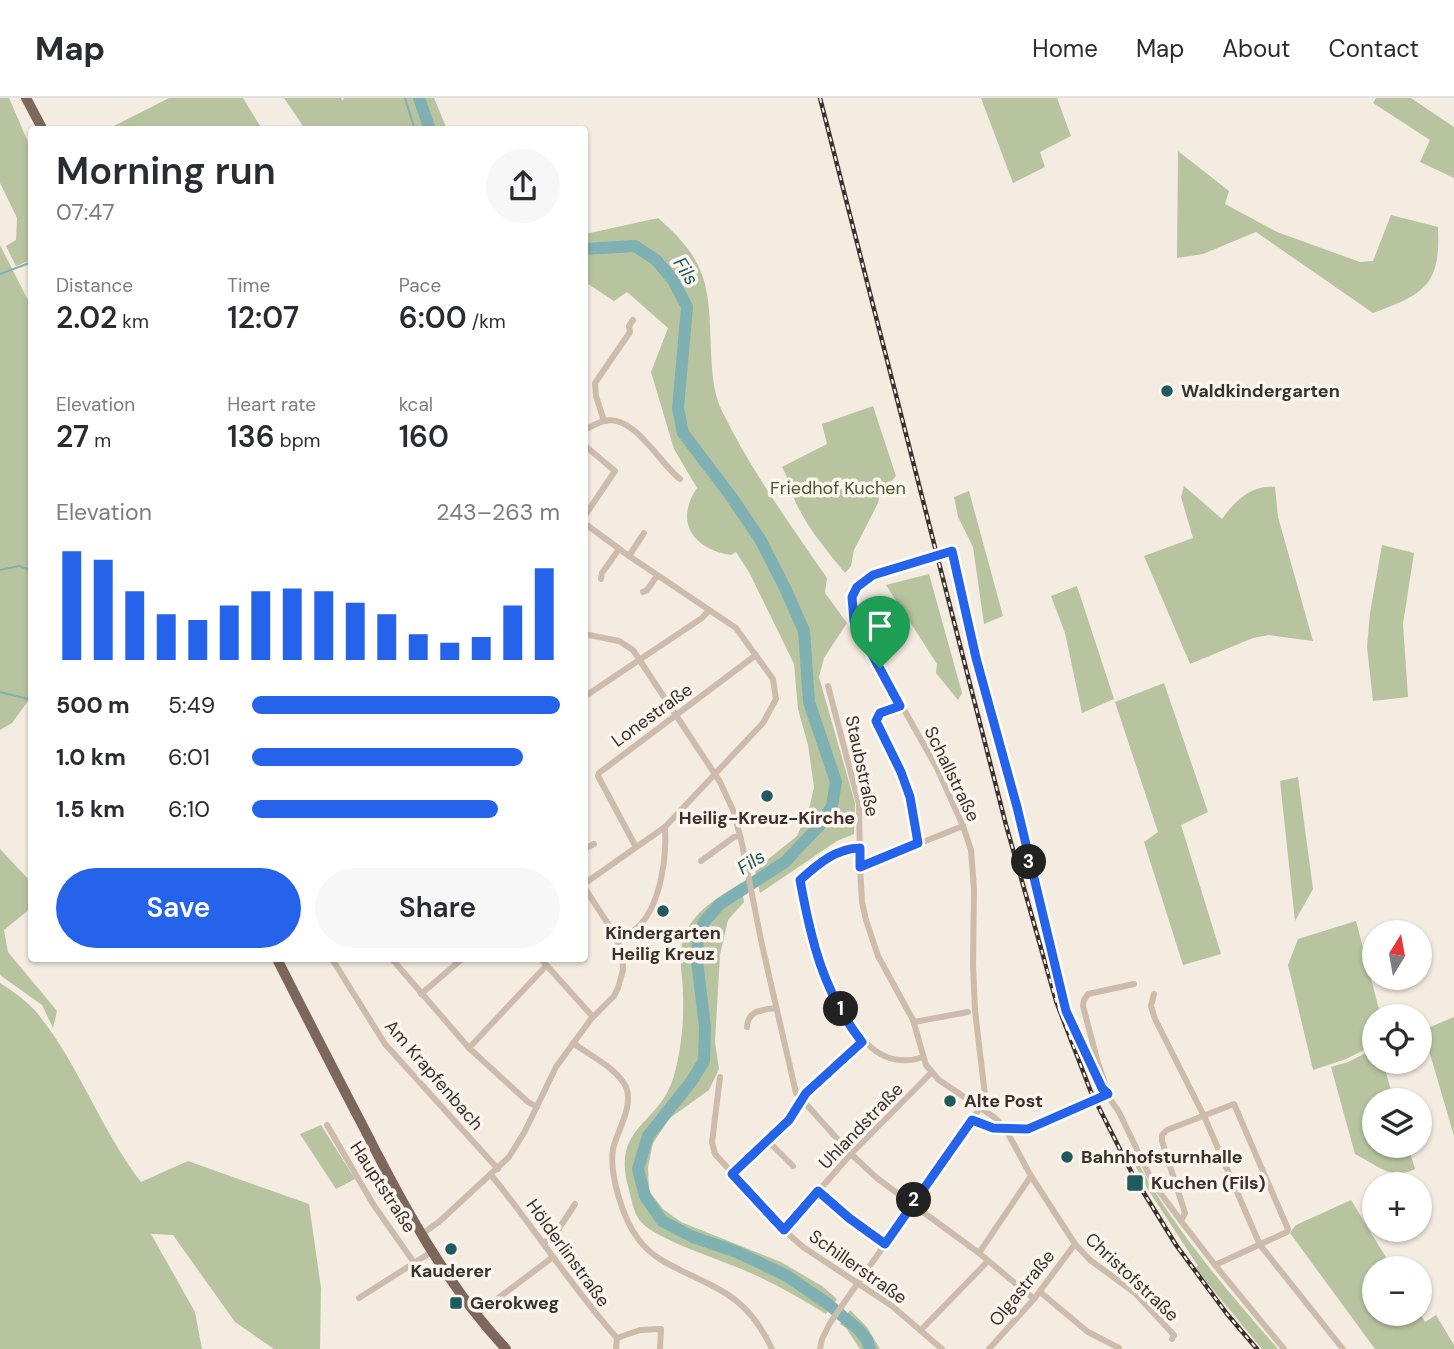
<!DOCTYPE html>
<meta charset="utf-8">
<style>
body{margin:0;font-family:"DM Sans",sans-serif;background:#f7f7f7;color:#2b2b33;height:100vh;display:flex;flex-direction:column;font-size:26px;white-space:nowrap}
*{box-sizing:border-box;margin:0}
p{font-size:23px;color:#7c7c81}
.icon{flex:none;width:38px;height:38px;fill:none;stroke:currentColor;stroke-width:2;stroke-linecap:round;stroke-linejoin:round}
.map{position:relative;flex:1;overflow:hidden}
.panel{position:absolute;left:28px;top:28px;width:560px;height:836px;display:flex;flex-direction:column;background:#fff;border-radius:7px;box-shadow:0 2px 5px #0004}
.panel>*{flex:none}
.needle{width:46px;rotate:11deg}
.fabs{position:absolute;left:1362px;top:822px;display:grid;gap:14px}
.fabs a{display:grid;place-items:center;width:70px;height:70px;border-radius:50%;background:#fff;box-shadow:0 2px 5px #0004;font-size:35px}
.pin{position:absolute;display:grid;place-items:center;width:60px;height:60px;color:#fff;margin:-72px -30px;border-radius:50% 50% 50% 0;rotate:-45deg;box-shadow:0 0 7px #0007}
.pin .icon{rotate:45deg}
.km{position:absolute;width:35px;height:35px;margin:-18px;border-radius:50%;background:#222;color:#fff;font-size:19px;line-height:35px;text-align:center}
.round{display:grid;place-items:center;flex:none;width:74px;height:74px;border-radius:37px;background:#f7f7f7}
.summary{display:flex;align-items:center;justify-content:space-between;height:119px;padding:0 28px}
h1{font-size:38px;font-weight:600;line-height:52px}
.stats{display:grid;grid-template-columns:repeat(3,1fr);gap:10px;height:119px;padding:7px 28px}
.stats div{display:grid;align-content:center}
.stats b{font-size:30px;font-weight:600}
.stats small{font-size:19px;font-weight:400}
.stats p{font-size:19px}
.chart{height:196px;padding:14px 28px}
.chart p{display:flex;justify-content:space-between}
.chart svg{width:100%;height:126px;margin-top:7px;stroke:#2563eb;stroke-width:6}
.cta{display:flex;gap:14px;margin-top:auto;padding:14px 28px}
.cta a{flex:1;height:80px;border-radius:42px;background:#2563eb;color:#fff;font-size:28px;font-weight:600;line-height:80px;text-align:center}
.cta a+a{background:#f7f7f7;color:#2b2b33}
ul{padding:0 28px;list-style:none;font-size:23px}
li{display:grid;grid-template-columns:112px 84px 1fr;align-items:center;height:52px}
li i{height:18px;border-radius:9px;background:#2563eb}
header{display:flex;align-items:center;gap:42px;box-sizing:border-box;height:98px;padding:0 35px;background:#fff;border-bottom:2px solid #e1e1e2}
header strong{font-size:33px}
nav{display:flex;gap:38px;margin-inline-start:auto;font-size:24px}
.map>svg:first-child{display:block}
</style>
<header>
<strong>Map</strong>
<nav><a>Home</a><a>Map</a><a>About</a><a>Contact</a></nav>
</header>
<div class="map">
<svg width="1454" height="1251" viewBox="0 0 1454 1251">
<rect width="100%" height="100%" fill="#f4ebe1"/>
<g fill="#b8c4a0">
<polygon points="0,0 9,0 31,51 31,162 16,168 6,148 16,142 17,120 0,85"/>
<polygon points="169,0 243,0 262,31 114,31 112,29"/>
<polygon points="284,0 341,0 343,3 344,0 434,0 447,31 305,31"/>
<polygon points="981,0 1057,0 1071,38 1040,54 1045,69 1013,85"/>
<polygon points="1376,0 1411,0 1454,29 1454,80 1420,64 1430,42 1373,5"/>
<path d="M1178 53 1229 93 1225 106 1277 134 1360 164 1373 163 1391 117 1438 129C1441 188 1424 196 1373 215L1256 134 1203 156 1177 160Z"/>
<path d="M658 120C709 164 709 189 711 253 712 273 713 293 721 311 750 371 789 425 827 480L825 495 847 525 824 560 819 579 855 705 854 736 837 743 760 795 755 772 797 738 809 711 814 689 808 647 798 611 794 566 749 474 736 454 731 457C693 451 674 424 697 390L674 351 651 274 668 230 627 194 614 203 585 184V136Z"/>
<polygon points="0,147 31,208 31,599 12,625 0,632"/>
<path d="M873 308 896 378 880 396 878 405 854 452 851 468 845 475C828 454 808 431 796 405 790 392 790 383 782 369L827 346 822 326Z"/>
<path d="M1184 388 1222 421C1234 404 1251 386 1275 389L1278 419 1313 543 1269 537 1253 540 1190 566 1144 458 1193 440 1181 399Z"/>
<polygon points="969,393 1003,518 984,526 973,449 958,419 954,399"/>
<polygon points="1382,447 1414,455 1403,526 1408,599 1373,603 1367,549 1370,515"/>
<polygon points="929,476 962,595 958,602 936,575 937,566 886,487"/>
<polygon points="1077,488 1114,601 1082,615 1065,535 1051,498"/>
<polygon points="1164,585 1208,714 1181,727 1221,856 1183,867 1144,744 1158,734 1115,604"/>
<polygon points="1298,679 1313,791 1295,823 1280,683"/>
<polygon points="0,751 31,784 31,810 4,832 8,854 57,913 53,930 42,907 0,877"/>
<path d="M741 785 744 804 728 822 720 857 715 944 719 971 709 992 670 1020 653 1045 648 1069 649 1093 663 1111 681 1124 781 1164 822 1188 837 1201 826 1216C800 1200 774 1185 746 1173 722 1162 656 1142 640 1123 633 1114 631 1099 628 1088 612 1029 658 1027 673 981 681 955 684 924 683 897 683 875 676 854 686 834 697 811 720 798 741 785Z"/>
<polygon points="1356,823 1381,919 1374,919 1374,947 1346,961 1313,972 1288,867 1298,841"/>
<path d="M0 885C13 893 28 904 38 916 79 967 101 1032 141 1084L188 1063 309 1106 321 1190 320 1251H274L235 1224 173 1137 151 1136 195 1214 202 1251H0Z"/>
<polygon points="1454,919 1454,1038 1423,932"/>
<path d="M1374 951V964H1383L1394 1003H1374V1048H1408L1415 1071C1391 1083 1377 1067 1355 1056L1331 969 1348 964Z"/>
<polygon points="321,1027 355,1081 336,1091 300,1036"/>
<path d="M1130 1050C1168 1124 1224 1189 1278 1251H1262L1195 1170 1198 1168 1147 1090 1127 1052Z"/>
<polygon points="1351,1102 1393,1171 1374,1171 1374,1216 1419,1216 1419,1214 1425,1224 1436,1217 1454,1247 1454,1251 1375,1251 1290,1135 1296,1127"/>
<polygon points="850,1212 867,1229 880,1251 860,1251 846,1230 840,1226"/>
</g>
<g fill="none" stroke-linecap="round" stroke-linejoin="round">
<g stroke="#7fb0b2" stroke-width="2">
<polyline points="405,0 415,32"/>
<polyline points="0,176 32,164"/>
<polyline points="0,472 19,468 31,472"/>
<polyline points="0,594 32,602"/>
</g>
<g stroke="#7fb0b2" stroke-width="12">
<polyline points="419,0 430,32"/>
<polyline points="584,151 635,148 656,162 673,182 687,209 678,310 683,335 730,397 760,441 785,490 804,533 809,604 836,684 832,708 819,728 785,764 720,806 704,824 698,842 697,863 705,929 704,963 691,984 648,1038 638,1071 645,1098 662,1123 693,1139 737,1154 787,1178 828,1206 859,1232 867,1242 870,1251"/>
</g>
<g stroke="#cdbbac" stroke-width="6">
<polyline points="604,323 596,298 595,285 630,234 629,228 633,222"/>
<path d="M584 332C591 329 598 324 605 323 633 315 661 367 680 381"/>
<polyline points="584,347 615,373 584,419"/>
<polyline points="584,425 629,458 736,530 773,581 776,601 763,625 665,729 584,786"/>
<polyline points="629,458 644,435"/>
<polyline points="601,481 602,475 619,451"/>
<polyline points="643,494 647,492 657,478"/>
<polyline points="584,536 619,543 633,552 720,684 733,712 741,741 762,847 796,995 851,1056 878,1081 979,1155 1034,1201"/>
<polyline points="828,588 859,706 860,769 862,804 866,822 878,858 913,922 926,967 939,982 994,1019 1005,1030 1031,1078 1075,1146 1090,1162 1135,1195 1174,1237 1172,1241"/>
<polyline points="584,599 702,520 709,512"/>
<polyline points="900,608 880,615 876,623 901,674 910,699 918,745"/>
<polyline points="636,749 598,678 599,675 756,557"/>
<path d="M860 750C836 750 817 767 800 782 804 805 808 829 814 852 818 868 827 882 834 897 851 930 877 975 923 959"/>
<polyline points="584,751 594,746"/>
<polyline points="701,763 734,739 740,738"/>
<polyline points="860,769 963,728"/>
<path d="M618 843C625 838 635 833 641 826 661 803 667 758 665 729"/>
<polyline points="332,861 385,946 498,1071"/>
<polyline points="392,861 469,950 528,1004 537,1009"/>
<polyline points="541,861 593,919"/>
<polyline points="421,896 462,861"/>
<polyline points="1154,896 1151,908 1155,921 1204,1018 1260,1147 1343,1251"/>
<polyline points="914,924 968,914"/>
<path d="M747 929C748 912 762 912 776 910"/>
<path d="M573 945C589 957 617 970 626 989 634 1008 617 1033 613 1051 609 1076 623 1122 639 1142 650 1157 666 1165 682 1173 727 1194 750 1204 772 1251"/>
<polyline points="469,950 546,868"/>
<polyline points="720,979 712,1044 715,1056 784,1132 803,1149 892,1208 942,1251"/>
<polyline points="1108,994 1098,965 1083,908 1084,902 1088,896 1134,886"/>
<polyline points="972,1022 993,1030 1028,1031 1108,996"/>
<polyline points="327,1027 373,1106 415,1166"/>
<polyline points="768,1043 793,1068"/>
<polyline points="732,1076 789,1022 806,995 862,944"/>
<path d="M491 1077C535 1130 571 1189 617 1240L616 1251"/>
<polyline points="819,1093 849,1120 885,1146"/>
<polyline points="784,1132 851,1056 931,975"/>
<polyline points="422,1136 440,1123 509,1059 525,1033 556,969 591,921 614,898 618,890 623,872 622,854 612,832 584,789"/>
<polyline points="544,1145 556,1135 575,1106"/>
<polyline points="979,1155 1031,1078"/>
<polyline points="1215,1167 1181,1123 1185,1115 1162,1043 1162,1037 1167,1032 1234,1006 1288,1131 1287,1134 1215,1167 1284,1251"/>
<polyline points="1040,1194 1088,1234 1119,1250"/>
<polyline points="359,1200 433,1153"/>
<polyline points="477,1216 553,1159"/>
<polyline points="921,1232 988,1163"/>
<polyline points="617,1240 640,1232 661,1231 660,1251"/>
<path d="M820 1251 822 1241 830 1225 980 1010 985 997 975 913 973 866 974 791 971 752 963 728 937 670 854 523C850 500 852 488 873 477L952 453 976 560 1017 709 1066 913 1102 990 1119 1014 1153 1085 1181 1123"/>
<polyline points="989,1251 1034,1201 1075,1146"/>
</g>
<g stroke="#7d675c" stroke-width="10">
<polyline points="26,0 43,32"/>
<path d="M277 861C306 918 335 975 365 1032 404 1109 447 1188 506 1251"/>
</g>
<defs>
<polyline id="rail" points="820,0 1006,727 1056,903 1091,994 1134,1079 1176,1147 1227,1216 1257,1251"/>
</defs>
<use href="#rail" stroke="#3b302b" stroke-width="4.5"/>
<use href="#rail" stroke="#fbf5ee" stroke-width="2" stroke-dasharray="5" stroke-linecap="butt"/>
</g>
<g fill="none" stroke-linecap="round" stroke-linejoin="round">
<defs>
<path id="route" d="M952 453 976 560 1017 709 1066 913 1102 990 1108 996 1028 1031 993 1030 972 1022 885 1146 849 1120 818 1093 784 1132 732 1076 789 1022 806 995 862 944C823 894 811 842 800 782 817 767 836 750 860 750V769L918 745 910 699 901 674 876 623 880 615 900 608 854 523 852 499 857 489 873 477Z"/>
</defs>
<use href="#route" stroke="#fff" stroke-width="14"/>
<use href="#route" stroke="#2563eb" stroke-width="9"/>
</g>
<g fill="#1f5a5e" stroke="#fbf5ee" stroke-width="2.5">
<circle cx="1167" cy="293" r="7"/>
<circle cx="767" cy="698" r="7"/>
<circle cx="663" cy="813" r="7"/>
<circle cx="950" cy="1003" r="7"/>
<circle cx="1067" cy="1059" r="7"/>
<rect x="1126" y="1076" width="18" height="18" rx="3.5"/>
<circle cx="451" cy="1151" r="7"/>
<rect x="449" y="1198" width="14" height="14" rx="3.5"/>
</g>
<g text-anchor="middle" dominant-baseline="central" stroke-width="7" stroke-linejoin="round" paint-order="stroke">
<g font-size="18" font-weight="bold" fill="#3b302b" stroke="#fbf5ee" text-anchor="start">
<text x="1181" y="293">Waldkindergarten</text>
<text x="767" y="720" text-anchor="middle">Heilig-Kreuz-Kirche</text>
<text x="663" y="835" text-anchor="middle">Kindergarten<tspan x="663" dy="21">Heilig Kreuz</tspan></text>
<text x="964" y="1003">Alte Post</text>
<text x="1081" y="1059">Bahnhofsturnhalle</text>
<text x="1151" y="1085">Kuchen (Fils)</text>
<text x="451" y="1173" text-anchor="middle">Kauderer</text>
<text x="470" y="1205">Gerokweg</text>
</g>
<g font-size="18" fill="#4a5a2e" stroke="#fbf5ee">
<text x="838" y="390">Friedhof Kuchen</text>
</g>
<g font-size="18" fill="#3b302b" stroke="#fbf5ee">
<text transform="translate(652 617) rotate(-36)">Lonestraße</text>
<text transform="translate(862 668) rotate(78)">Staubstraße</text>
<text transform="translate(952 676) rotate(64)">Schallstraße</text>
<text transform="translate(434 977) rotate(49)">Am Krapfenbach</text>
<text transform="translate(861 1028) rotate(-46)">Uhlandstraße</text>
<text transform="translate(383 1089) rotate(57)">Hauptstraße</text>
<text transform="translate(568 1155) rotate(54)">Hölderlinstraße</text>
<text transform="translate(858 1169) rotate(35)">Schillerstraße</text>
<text transform="translate(1132 1179) rotate(43)">Christofstraße</text>
<text transform="translate(1022 1190) rotate(-51)">Olgastraße</text>
</g>
<g font-size="19" font-style="italic" fill="#1f5a5e" stroke="#fbf5ee">
<text transform="translate(686 173) rotate(57)">Fils</text>
<text transform="translate(751 764) rotate(-33)">Fils</text>
</g>
</g>
</svg>
<div class="fabs">
<a><svg class="needle" viewBox="-14 -14 28 28"><path d="M0-13l5 13h-10z" fill="#e53935"/><path d="M0 13l5-13h-10z" fill="#7c7c81"/></svg></a>
<a><svg class="icon" aria-label="locate" viewBox="0 0 24 24"><circle cx="12" cy="12" r="6"/><path d="M12 2v4M12 18v4M2 12h4M18 12h4"/></svg></a>
<a><svg class="icon" aria-label="layers" viewBox="0 0 24 24"><path d="M12 4l9 5-9 5-9-5zM3 14l9 5 9-5"/></svg></a>
<a>+</a>
<a>−</a>
</div>
<div class="pin" style="left:880px;top:570px;background:#1e9e55"><svg class="icon" aria-label="arrive" viewBox="0 0 24 24"><path d="M6 21V4h12l-3 4 3 4H6"/></svg></div>
<b class="km" style="left:841px;top:911px">1</b>
<b class="km" style="left:914px;top:1102px">2</b>
<b class="km" style="left:1029px;top:764px">3</b>
<section class="panel">
<div class="summary"><div><h1>Morning run</h1><p>07:47</p></div><a class="round"><svg class="icon" aria-label="share" viewBox="0 0 24 24"><path d="M12 15V3M7 8l5-5 5 5M5 13v7h14v-7"/></svg></a></div>
<div class="stats">
<div><p>Distance</p><b>2.02<small> km</small></b></div>
<div><p>Time</p><b>12:07</b></div>
<div><p>Pace</p><b>6:00<small> /km</small></b></div>
</div>
<div class="stats">
<div><p>Elevation</p><b>27<small> m</small></b></div>
<div><p>Heart rate</p><b>136<small> bpm</small></b></div>
<div><p>kcal</p><b>160</b></div>
</div>
<div class="chart"><p><span>Elevation</span>243–263 m</p>
<svg viewBox="0 0 160 44" preserveAspectRatio="none"><path d="M5 44V6M15 44V9M25 44V20M35 44V28M45 44V30M55 44V25M65 44V20M75 44V19M85 44V20M95 44V24M105 44V28M115 44V35M125 44V38M135 44V36M145 44V25M155 44V12"/></svg>
</div>
<ul>
<li><b>500 m</b>5:49<i style="width:100%"></i></li>
<li><b>1.0 km</b>6:01<i style="width:88%"></i></li>
<li><b>1.5 km</b>6:10<i style="width:80%"></i></li>
</ul>
<div class="cta"><a>Save</a><a>Share</a></div>
</section>
</div>
